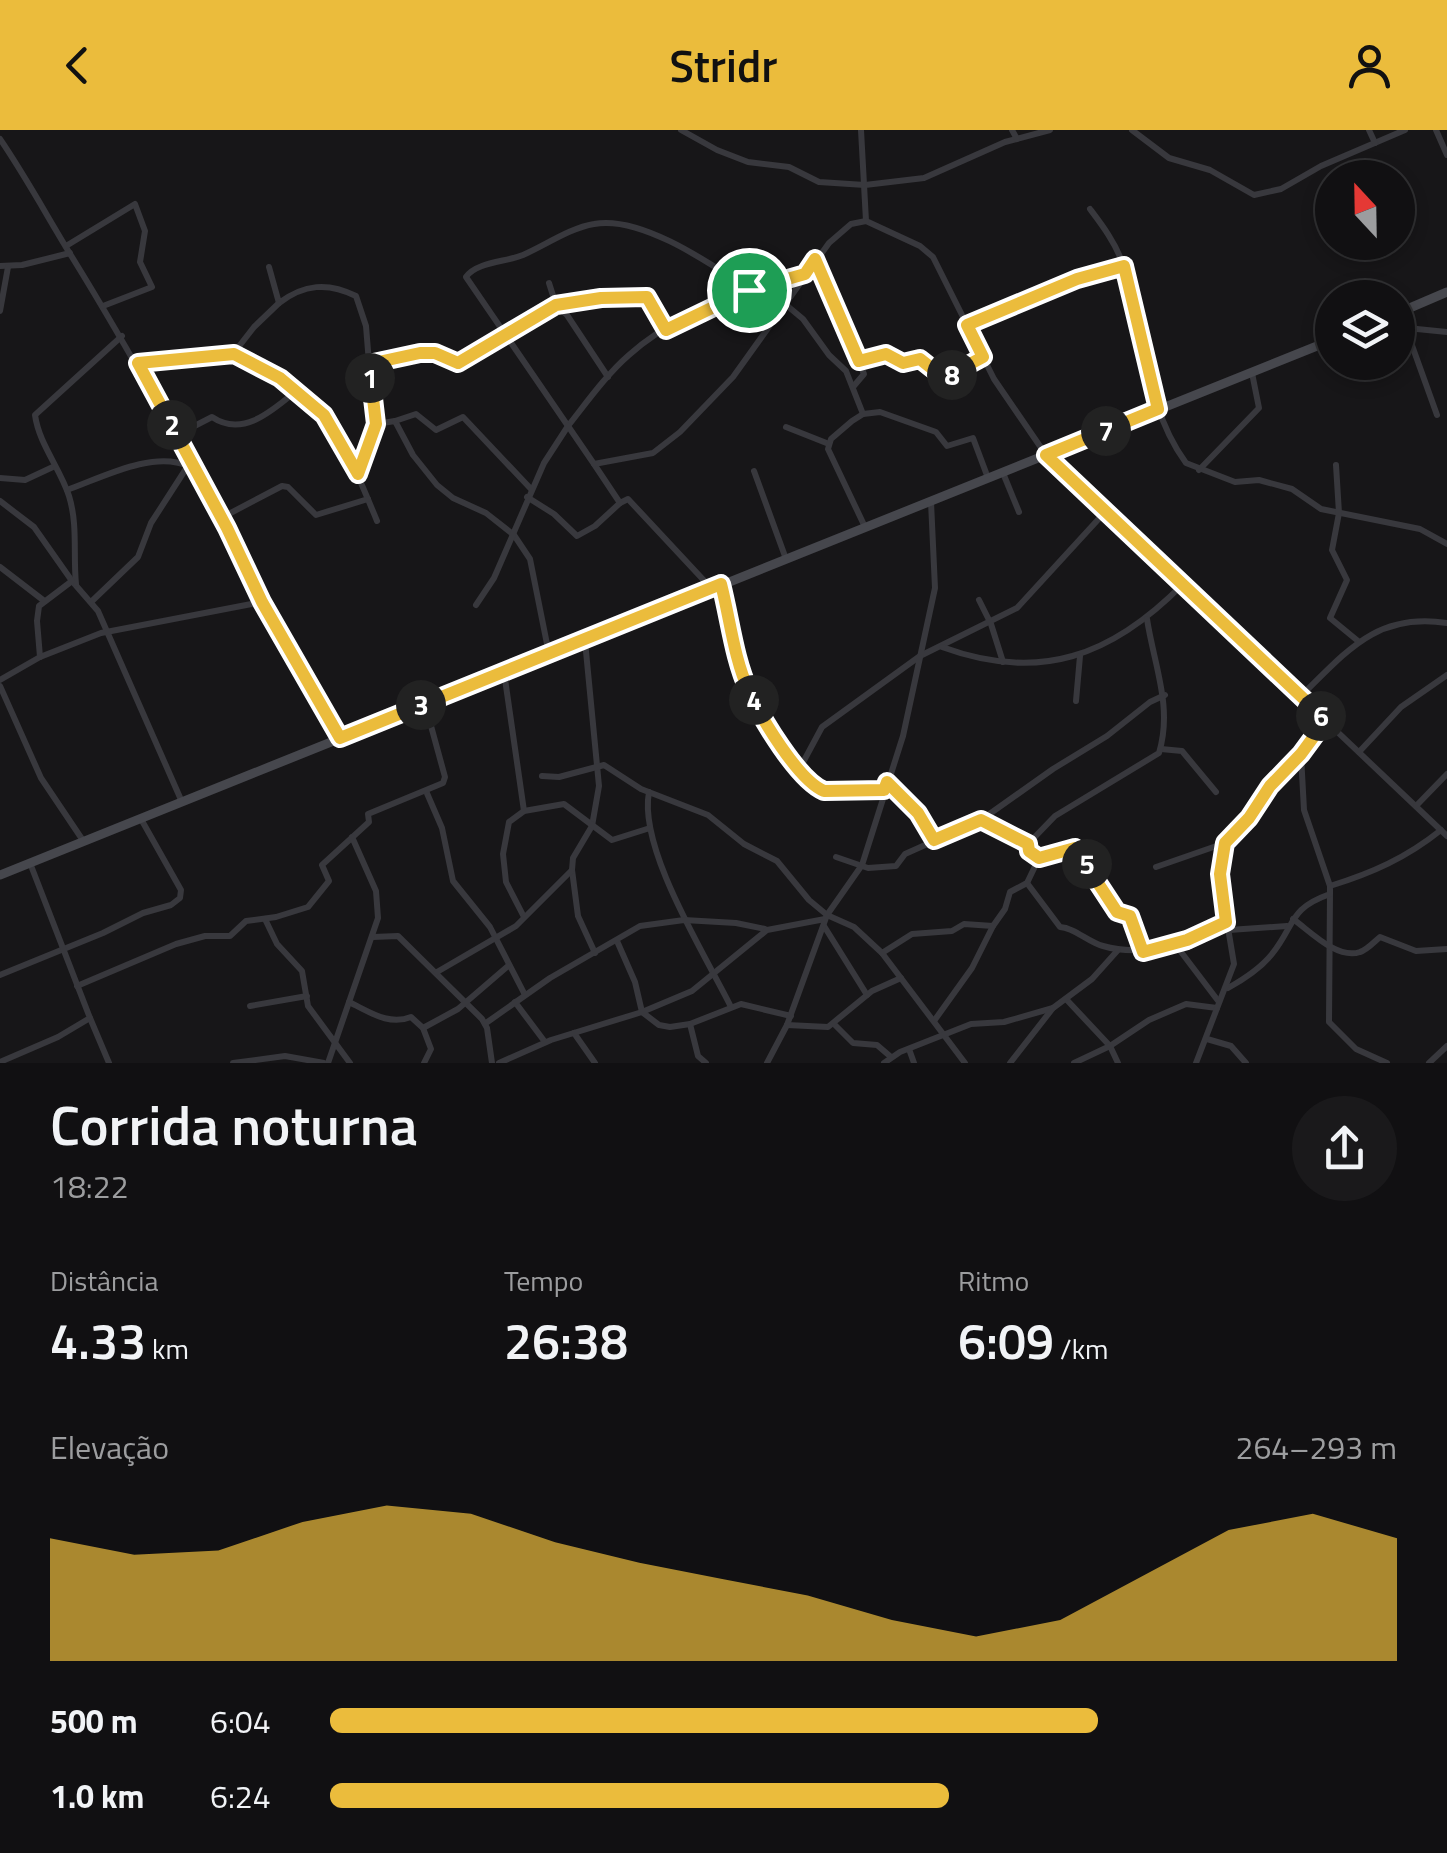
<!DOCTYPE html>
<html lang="pt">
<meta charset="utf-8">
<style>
body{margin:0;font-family:"Titillium Web",sans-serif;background:#1a191b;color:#f1f3f6;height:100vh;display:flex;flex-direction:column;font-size:38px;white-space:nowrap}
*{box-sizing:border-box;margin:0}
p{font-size:32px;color:#9c9d9f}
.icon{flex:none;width:55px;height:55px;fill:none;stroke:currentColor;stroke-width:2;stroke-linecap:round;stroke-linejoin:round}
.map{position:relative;height:933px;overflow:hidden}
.details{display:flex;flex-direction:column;background:#111012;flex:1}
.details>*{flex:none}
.needle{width:65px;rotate:338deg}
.controls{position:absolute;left:1315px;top:30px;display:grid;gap:20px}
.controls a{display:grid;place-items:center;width:100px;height:100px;border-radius:50%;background:#111012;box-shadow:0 5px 15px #0003,0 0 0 2px #303032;font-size:50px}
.pin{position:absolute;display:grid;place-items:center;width:85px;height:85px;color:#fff;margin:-42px;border:5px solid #fff;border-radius:50%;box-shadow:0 2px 10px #0007}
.km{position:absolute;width:50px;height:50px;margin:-25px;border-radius:50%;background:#222;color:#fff;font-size:28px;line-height:50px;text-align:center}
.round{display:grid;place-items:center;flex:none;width:105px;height:105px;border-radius:52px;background:#1a191b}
.summary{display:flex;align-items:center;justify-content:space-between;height:170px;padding:0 50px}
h1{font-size:55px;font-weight:600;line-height:75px}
.stats{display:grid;grid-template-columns:repeat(3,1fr);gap:15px;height:170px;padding:10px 50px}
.stats div{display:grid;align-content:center}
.stats b{font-size:50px;font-weight:600}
.stats small{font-size:28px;font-weight:400}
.stats p{font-size:28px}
.chart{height:280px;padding:20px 50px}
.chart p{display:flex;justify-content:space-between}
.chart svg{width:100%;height:180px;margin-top:10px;fill:#ebbc3c;opacity:.7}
ul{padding:0 50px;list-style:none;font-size:32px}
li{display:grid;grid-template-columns:160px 120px 1fr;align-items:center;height:75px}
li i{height:25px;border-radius:12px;background:#ebbc3c}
header{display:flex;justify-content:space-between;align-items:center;height:130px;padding:0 50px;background:#ebbc3c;color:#111;font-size:45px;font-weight:600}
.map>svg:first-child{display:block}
</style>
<header><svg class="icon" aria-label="back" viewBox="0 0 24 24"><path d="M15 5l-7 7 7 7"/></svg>Stridr<svg class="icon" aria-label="person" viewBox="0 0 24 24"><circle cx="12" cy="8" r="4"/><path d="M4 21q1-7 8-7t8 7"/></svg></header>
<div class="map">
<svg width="1447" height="933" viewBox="0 0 1447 933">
<rect width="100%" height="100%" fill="#171618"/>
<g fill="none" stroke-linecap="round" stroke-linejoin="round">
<g stroke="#38383d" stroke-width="6">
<polyline points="681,0 717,20 748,32 789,37 819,52 865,55 924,48 1005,12 1050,0"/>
<polyline points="861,0 866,91 920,116 933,127 994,249 1046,325 1447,706"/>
<polyline points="1012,0 1017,9"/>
<polyline points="1132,0 1169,28 1210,40 1254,65 1281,59 1321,36 1405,0"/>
<polyline points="1369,0 1375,13"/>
<polyline points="1436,0 1447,25"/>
<path d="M0 9C26 47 48 88 72 127 169 284 250 448 340 608"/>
<path d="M1090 79C1102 95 1115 112 1122 132 1145 199 1143 274 1186 333L1235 352 1259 350 1292 359 1321 379 1420 399 1447 414"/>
<polyline points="66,116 135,74 145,101 140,132 152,157 103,176"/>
<polyline points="815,129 864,244 853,257"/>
<polyline points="0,136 22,135 70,123"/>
<path d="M269 137 279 173C304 154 328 152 356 166L366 196 369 233 421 223H435L458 233 556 175 567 185 608 247"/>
<polyline points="549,153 556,175 601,168 647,167 665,199"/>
<polyline points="754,158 759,169 776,188"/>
<path d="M749 159C711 134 641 85 594 94 570 98 546 115 523 125 506 132 476 132 466 147L568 296C587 272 606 245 629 225 676 183 745 159 805 144"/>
<path d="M279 173 254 197 233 224C249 234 267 240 282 250 336 288 353 333 377 391"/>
<polyline points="785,174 803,189 829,225 846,241 863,284"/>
<polyline points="0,181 8,137"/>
<polyline points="1400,182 1437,285"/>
<polyline points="967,195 1077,149 1124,136"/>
<polyline points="1407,198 1447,202"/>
<polyline points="859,231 885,224 903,233 920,229 944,249 983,227"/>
<polyline points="138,233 233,224"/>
<polyline points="369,233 376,294 395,291 413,325 437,355 453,368 486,383 514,405 530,429 549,524"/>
<polyline points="395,291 416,284 436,300 463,287 531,359"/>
<polyline points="786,297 829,314"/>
<path d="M177 305 212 287C243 308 273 280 296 261"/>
<polyline points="594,334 620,373 628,369 711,458"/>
<polyline points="1336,335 1339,383 1332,420 1347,450 1330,488 1358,511"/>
<polyline points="1199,340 1259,278 1252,243"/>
<polyline points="754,341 786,429"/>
<polyline points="1003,343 1019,382"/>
<polyline points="358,344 376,294"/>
<polyline points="0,348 25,350 55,336"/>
<path d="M67 360C101 348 153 320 188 336"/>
<polyline points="527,367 554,384 577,406 595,396 620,373"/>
<polyline points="0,371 34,397 72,451 98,481 182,672"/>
<polyline points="221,388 282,356 288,357 316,385 368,369"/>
<polyline points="865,397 828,319 831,309 852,291 863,284 880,282 936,302 947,316 973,308 988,348"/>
<polyline points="0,437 43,470"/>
<path d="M76 454C73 424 78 395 69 366 60 338 39 314 35 285L122 206"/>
<polyline points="721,456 747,557 790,629 800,638 822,597 920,526 1017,478 1105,382"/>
<polyline points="979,470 991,494 1003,532"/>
<polyline points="91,472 138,427 151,393 191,331"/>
<polyline points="476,475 494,448 544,333 568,296 594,334 653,323 680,302 733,247 829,113 851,94 866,91"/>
<polyline points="585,511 599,656 592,696 573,728 572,740 578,786 595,823"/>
<path d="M942 517C1040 553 1112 526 1183 454"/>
<polyline points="40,527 37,491 39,476 72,451"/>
<polyline points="504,542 524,681"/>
<polyline points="0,550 40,527 101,503 262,472"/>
<polyline points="0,556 41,648 84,712"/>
<path d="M1301 566C1347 521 1377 482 1447 493"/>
<polyline points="1076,571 1080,526"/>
<polyline points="1161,619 1182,621 1216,662"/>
<polyline points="1359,622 1401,577 1447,545"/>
<polyline points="1301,625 1304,680 1330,756"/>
<polyline points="800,638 820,660 884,660"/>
<polyline points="542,646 559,647 604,635 641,659 708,685 744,714 777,731 809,770 827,785 854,797 882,823 965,933"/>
<polyline points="887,651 917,683 934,710"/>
<polyline points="426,661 442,698 453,751 490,797 525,865"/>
<path d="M649 662C638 719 706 826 731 877"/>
<polyline points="1416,676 1447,644"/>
<polyline points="981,690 1028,714"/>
<polyline points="836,727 868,738 896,736 905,724 981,690 1053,639 1107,606 1150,572 1165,565"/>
<polyline points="1039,728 1072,718 1078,721 1117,782 1130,786 1143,822"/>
<polyline points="1156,737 1225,713"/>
<path d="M1027 753 1060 797C1075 798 1088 812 1103 816 1148 829 1187 810 1226 792"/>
<polyline points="1330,764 1329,892 1356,919 1387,933"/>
<polyline points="524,787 506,752 503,724 509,692 524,681 564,674 612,710 650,698"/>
<polyline points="265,789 277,814 302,841 308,876 350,933"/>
<path d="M1293 789C1310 801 1337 830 1360 822 1367 820 1374 812 1380 807L1416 821 1447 819"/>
<polyline points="824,796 867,865"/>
<polyline points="1229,800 1287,796"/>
<polyline points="373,807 398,806 482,889 487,898 492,933"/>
<polyline points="617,811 635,852 642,882 659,895 670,897 690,894 741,874 791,886"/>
<polyline points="1175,814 1219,872"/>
<path d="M882 823 912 804 952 801 964 794 993 796 1005 779 1010 762 1027 753 1039 728 1029 721 1028 714 1055 686 1159 623C1173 577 1154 535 1147 489"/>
<polyline points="437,842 516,796 571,741"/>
<polyline points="0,845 103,803 143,783 171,775 180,768 181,760 141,689"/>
<polyline points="77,856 176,814 205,806 230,806 246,791 276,787 308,777 329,751 322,735 369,692 368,684 443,653 445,647 425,574"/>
<path d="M1228 858C1244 849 1260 839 1272 824 1296 794 1288 779 1330 764V756C1372 743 1406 728 1441 700"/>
<polyline points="1066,869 1110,916 1118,933"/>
<path d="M349 872C370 882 389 896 411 887L423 898 431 919 424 933"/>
<polyline points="515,872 545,912"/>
<polyline points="250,876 307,866"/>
<polyline points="90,888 109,933"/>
<polyline points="934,891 972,838 993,796"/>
<polyline points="486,893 550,848 640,796 684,790 736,793 765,799"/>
<polyline points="690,894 698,926 706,933"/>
<polyline points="834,894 853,913 877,915 891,927"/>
<polyline points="787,895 828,897 872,861 901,848"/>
<polyline points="423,898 458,879 508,836"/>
<polyline points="574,903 595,933"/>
<polyline points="1207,909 1231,916 1246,933"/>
<polyline points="909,919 914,933"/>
<polyline points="0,932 58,907 90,888 30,733"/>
<polyline points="233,933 285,926 324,933"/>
<polyline points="328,933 378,788 376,761 352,707"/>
<polyline points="499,933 551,910 642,882 692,861 767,800 825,789"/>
<polyline points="767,933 787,895 827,785 862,735 903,606 935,458 931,372"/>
<polyline points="884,933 900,922 971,894 1004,892 1053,878"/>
<polyline points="1010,933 1053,878 1092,849 1118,820"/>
<polyline points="1074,933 1110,916 1149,890 1186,874 1217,878"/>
<polyline points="1196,933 1234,834 1221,756 1225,713 1249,688 1275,650 1301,624 1326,590"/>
<polyline points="1429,933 1447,916"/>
</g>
<g stroke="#46474d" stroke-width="9">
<polyline points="1398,183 1447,162"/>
<polyline points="0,745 1332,210"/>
</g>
</g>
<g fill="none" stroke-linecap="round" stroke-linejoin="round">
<defs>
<path id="route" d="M815 129 859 231 886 224 903 233 920 229 944 248 983 227 967 195 1077 149 1124 136 1158 279 1046 325 1326 590 1301 624 1270 656 1249 688 1225 713 1220 744 1226 792 1187 810 1143 822 1130 786 1117 782 1075 718 1039 728 1029 721 1028 714 981 690 934 710 918 683 887 652 884 660 824 661C798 650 761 588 749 561 734 529 730 489 721 454L340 608 262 472 227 398 138 233 234 224 280 248 324 285 358 344 376 294 369 234 420 223H435L458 233 556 175 601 168 647 167 666 200 749 160 805 144Z"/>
</defs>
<use href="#route" stroke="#fff" stroke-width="20"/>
<use href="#route" stroke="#ebbc3c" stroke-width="12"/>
</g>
</svg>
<div class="controls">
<a><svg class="needle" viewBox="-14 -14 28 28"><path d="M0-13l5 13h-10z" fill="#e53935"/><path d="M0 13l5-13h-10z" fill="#9c9d9f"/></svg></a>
<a><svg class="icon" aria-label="layers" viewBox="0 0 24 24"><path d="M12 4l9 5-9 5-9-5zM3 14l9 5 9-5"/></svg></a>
</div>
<div class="pin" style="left:749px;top:160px;background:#1e9e55"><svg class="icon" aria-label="arrive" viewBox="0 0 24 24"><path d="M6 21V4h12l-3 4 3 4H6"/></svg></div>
<b class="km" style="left:370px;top:248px">1</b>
<b class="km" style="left:172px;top:295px">2</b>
<b class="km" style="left:421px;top:575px">3</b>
<b class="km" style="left:754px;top:570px">4</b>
<b class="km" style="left:1087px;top:734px">5</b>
<b class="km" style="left:1321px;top:586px">6</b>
<b class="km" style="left:1106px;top:301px">7</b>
<b class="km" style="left:952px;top:245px">8</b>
</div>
<section class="details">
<div class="summary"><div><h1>Corrida noturna</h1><p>18:22</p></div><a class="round"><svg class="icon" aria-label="share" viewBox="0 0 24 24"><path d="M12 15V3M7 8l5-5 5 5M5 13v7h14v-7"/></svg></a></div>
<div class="stats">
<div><p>Distância</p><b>4.33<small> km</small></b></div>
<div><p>Tempo</p><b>26:38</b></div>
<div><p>Ritmo</p><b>6:09<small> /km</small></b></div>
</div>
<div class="chart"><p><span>Elevação</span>264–293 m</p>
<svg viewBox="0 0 160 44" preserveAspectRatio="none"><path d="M0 44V14L10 18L20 17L30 10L40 6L50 8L60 15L70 20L80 24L90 28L100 34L110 38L120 34L130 23L140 12L150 8L160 14V44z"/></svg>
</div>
<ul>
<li><b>500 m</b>6:04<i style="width:72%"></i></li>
<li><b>1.0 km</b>6:24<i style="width:58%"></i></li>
</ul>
</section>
